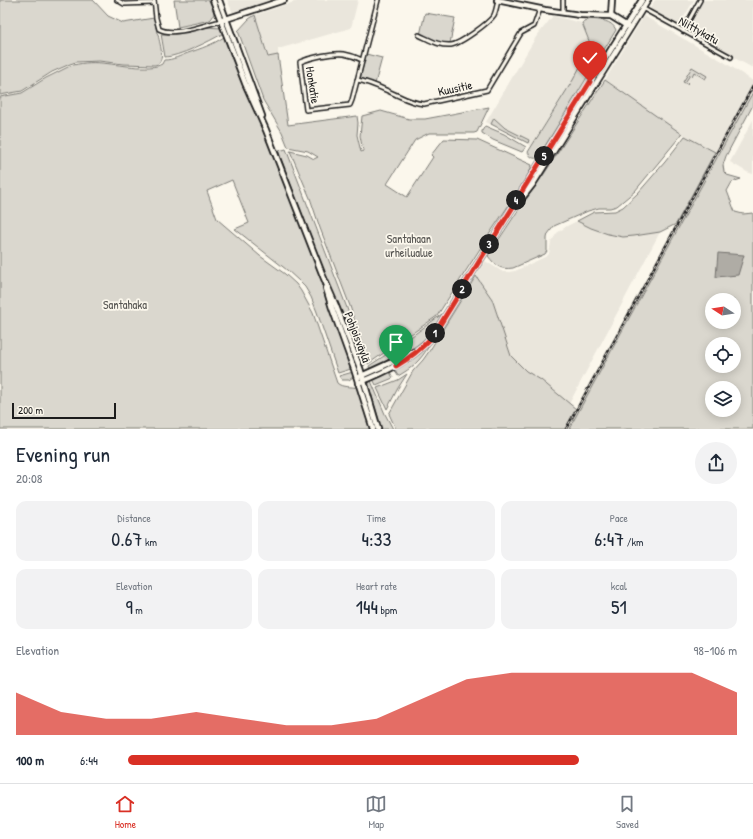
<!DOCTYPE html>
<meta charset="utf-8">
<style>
body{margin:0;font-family:"Patrick Hand",sans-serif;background:#f2f2f3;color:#1f2937;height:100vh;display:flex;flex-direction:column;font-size:15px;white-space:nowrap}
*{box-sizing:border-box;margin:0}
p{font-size:13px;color:#747a83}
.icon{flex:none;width:22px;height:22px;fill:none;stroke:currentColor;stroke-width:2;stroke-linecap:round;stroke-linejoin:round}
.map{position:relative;height:429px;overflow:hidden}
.side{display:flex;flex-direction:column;background:#fff;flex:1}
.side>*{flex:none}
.needle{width:26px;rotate:282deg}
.tools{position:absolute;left:705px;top:293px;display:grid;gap:8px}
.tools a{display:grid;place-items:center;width:36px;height:36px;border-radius:50%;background:#fff;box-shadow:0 2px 10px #0003;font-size:20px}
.scale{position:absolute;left:12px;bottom:10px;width:104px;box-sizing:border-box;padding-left:4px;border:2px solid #1c1c1c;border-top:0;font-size:11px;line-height:14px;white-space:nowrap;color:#1c1c1c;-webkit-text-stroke:3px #fbf7ec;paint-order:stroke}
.pin{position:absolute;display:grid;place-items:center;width:34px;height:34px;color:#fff;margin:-41px -17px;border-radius:50% 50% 50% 0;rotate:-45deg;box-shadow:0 0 4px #0007}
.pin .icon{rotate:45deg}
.km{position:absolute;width:20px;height:20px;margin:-10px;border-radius:50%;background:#222;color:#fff;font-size:11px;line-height:20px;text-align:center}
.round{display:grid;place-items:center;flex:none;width:42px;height:42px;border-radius:21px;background:#f2f2f3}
.summary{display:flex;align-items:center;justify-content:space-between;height:68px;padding:0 16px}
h1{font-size:22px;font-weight:600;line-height:30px}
.stats{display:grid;grid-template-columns:repeat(3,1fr);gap:6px;height:68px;padding:4px 16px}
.stats div{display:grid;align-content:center;border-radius:10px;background:#f2f2f3;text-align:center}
.stats b{font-size:20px;font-weight:600}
.stats small{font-size:11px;font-weight:400}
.stats p{font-size:11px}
.chart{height:112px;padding:8px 16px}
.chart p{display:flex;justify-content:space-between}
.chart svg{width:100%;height:72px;margin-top:4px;fill:#d93025;opacity:.7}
ul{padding:0 16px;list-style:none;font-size:13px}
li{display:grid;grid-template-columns:64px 48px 1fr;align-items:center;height:30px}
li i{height:10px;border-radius:5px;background:#d93025}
.menu{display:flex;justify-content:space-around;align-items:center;height:56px;border-top:1px solid #e0e1e3;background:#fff;font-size:11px;color:#747a83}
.menu a{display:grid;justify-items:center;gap:2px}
.menu .on{color:#d93025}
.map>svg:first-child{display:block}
</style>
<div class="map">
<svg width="753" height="429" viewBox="0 0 753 429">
<rect width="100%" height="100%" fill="#fbf7ec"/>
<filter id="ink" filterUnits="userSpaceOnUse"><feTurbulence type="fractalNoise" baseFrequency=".025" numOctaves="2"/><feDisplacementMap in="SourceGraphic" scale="8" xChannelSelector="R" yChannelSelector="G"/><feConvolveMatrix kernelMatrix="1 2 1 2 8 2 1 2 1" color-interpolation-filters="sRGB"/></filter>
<g filter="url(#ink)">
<g fill="#eae6dc">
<polygon points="227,0 273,0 233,13"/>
<polygon points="300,0 358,0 351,28 278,49 278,55 269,57 255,15"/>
<polygon points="655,0 694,0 678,27 649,10"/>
<polygon points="702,0 753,0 753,68 684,31"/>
<polygon points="553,16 582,23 591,46 573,80 531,146 486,122 536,37"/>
<polygon points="644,16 724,62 753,81 753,90 569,429 565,429 715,152 688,138 605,80"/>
<polygon points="753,120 753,174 747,172 730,162"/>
<polygon points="577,221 591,228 608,234 623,237 634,236 660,232 569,404 541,380 526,371 510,356 492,299 476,276 485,261 503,272 509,272 515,271 547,256 549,254 551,242 557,233 567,226"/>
</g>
<g fill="#dad7ce" stroke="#7b7a75" fill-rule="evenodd">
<path d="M0 0H93L108 16 123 23 154 18 157 33 158 34C159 42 167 62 155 65L123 64 99 61 76 62 70 64 52 72 22 91 0 95Z"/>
<path d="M174 0H211C213 8 217 14 210 20L178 27Z"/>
<polygon points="425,13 455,18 450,43 439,43 420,35"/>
<polygon points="255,15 268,57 278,55 288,125 357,116 358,123 357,135 361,152 363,151 360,136 362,116 381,111 409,119 425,119 489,107 477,132 474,133 429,133 415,140 387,184 407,197 433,157 431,155 444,139 477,140 532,165 527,178 492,230 437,316 368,364 350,306 320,228 310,198 290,151 307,155 314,159 318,157 308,151 288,147 282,132 263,100 241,39 238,31 249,19"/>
<path d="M590 19C600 20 612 20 616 30L540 154 537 158C532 159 530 156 528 152L573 80 591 46 582 23Z"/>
<path d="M207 27 221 28 222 34C210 41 178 57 165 57L161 34C177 35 192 31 207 27Z"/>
<path d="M224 37 241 81 274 155 321 280 328 304 351 369 338 373 317 312 311 297 305 287 299 281 287 270 235 229 249 223 232 180 207 191 217 219 260 256 285 274 296 284 301 291 313 313 337 383C342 388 351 386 358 388L371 429H0V97L22 93 46 78 70 66C80 63 91 62 102 63 115 64 151 71 162 64L164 60C173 60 180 56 188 53 202 48 212 45 224 37Z"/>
<polygon points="366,54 382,58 375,84 360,79"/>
<polygon points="692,67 707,76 705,79 694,72 692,76 690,75 686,81 688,83 687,84 683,82"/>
<path d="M605 80 682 134 635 191 617 206 610 208H599L588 211 554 226 548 234 547 238V251L545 254 513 268C500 270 496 266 488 256L517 212 544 174Z"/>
<path d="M753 92V105L726 156 723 165 724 172 727 175 741 179 732 182 727 191 735 212 743 214 753 213V429H569L628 320ZM712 300H734V322H712ZM712 344H734V366H712ZM712 388H734V410H712Z"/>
<polygon points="494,118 505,128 529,140 528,143 491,124"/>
<polygon points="485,126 504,134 526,147 522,152 493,140 482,133 482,131"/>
<polygon points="685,136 715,152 676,224 660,232 634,236 623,237 608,234 591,228 577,221 594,212 615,211 623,207 638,193 665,162"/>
<polygon points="286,149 347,308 365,363 365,365 361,367 280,156 279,151"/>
<polygon points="476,276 492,299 511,356 526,371 541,380 576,409 565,429 396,429 389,414 413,371 423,360 430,350"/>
<path d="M442 314C441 319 438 323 435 327 423 343 411 351 392 357L389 353Z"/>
<path d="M428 346H429C420 361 412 368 398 376L394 369 416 357Z"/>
<path d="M387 354 389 358C385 365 377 367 370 370L369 366Z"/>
<polygon points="353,372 353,377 349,380 342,380 339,376"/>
<polygon points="390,372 393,378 376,385 373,379"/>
<polygon points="407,374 398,388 387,409 377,388 398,380"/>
<polygon points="371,381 385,414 393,429 382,429 369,387 369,383"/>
</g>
<polygon fill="#afaca5" stroke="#74726e" points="718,253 744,255 738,275 716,277"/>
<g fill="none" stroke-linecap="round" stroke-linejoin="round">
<defs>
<g id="street">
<polyline points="117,0 124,4 154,3"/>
<path d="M154 0 156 18 159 29C174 37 204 25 221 21"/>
<polyline points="642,8 731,57"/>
<polyline points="563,12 563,0"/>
<polyline points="683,31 700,0"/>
<path d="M419 35C430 40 439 46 451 45 460 44 489 23 494 15 496 11 497 5 498 0"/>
<path d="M362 60C356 57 350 55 344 54 331 53 312 57 300 62L306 110 350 105 352 100 378 0"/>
<path d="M357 80C371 82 385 90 399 96 407 100 415 103 424 104L487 90 521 33 534 26 540 9"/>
</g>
<g id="secondary">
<polyline points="213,0 245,83 266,130 323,276 336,306 360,368 378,429"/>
<polyline points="219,0 262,116"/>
<polyline points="497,0 545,10 580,15 611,16 627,26"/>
<polyline points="611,16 612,0"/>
<polyline points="223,20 284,0"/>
<polyline points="514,206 516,201 529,180 642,0"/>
<polyline points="326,288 332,308 354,369 373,429"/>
<polyline points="359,377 414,352"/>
<path d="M358 383C386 372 413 359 433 336L498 231 513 207 519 202 533 184 648 0"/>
</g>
</defs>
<use href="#street" stroke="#1c1c1c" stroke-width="6"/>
<use href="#secondary" stroke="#1c1c1c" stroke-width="8"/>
<use href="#street" stroke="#fbf7ec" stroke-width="3"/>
<use href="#secondary" stroke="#fbf7ec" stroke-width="4.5"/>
<defs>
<polyline id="rail" points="566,429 753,86"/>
</defs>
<use href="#rail" stroke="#1c1c1c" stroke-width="2.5"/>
<use href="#rail" stroke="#fbf7ec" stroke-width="1" stroke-dasharray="3" stroke-linecap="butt"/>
</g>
</g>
<g fill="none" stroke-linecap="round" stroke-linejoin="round" filter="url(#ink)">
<defs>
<path id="route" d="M396 366C410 358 422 348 433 336L498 231 513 207 516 201 590 82"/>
</defs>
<use href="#route" stroke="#fff" stroke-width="8"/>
<use href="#route" stroke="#d93025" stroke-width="5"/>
</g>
<g text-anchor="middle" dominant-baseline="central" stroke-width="3.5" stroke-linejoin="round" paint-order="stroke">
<g font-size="12" fill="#1c1c1c" stroke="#fbf7ec">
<text transform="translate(699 30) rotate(29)">Niittykatu</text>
<text transform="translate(313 85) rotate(81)">Honkatie</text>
<text transform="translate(455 88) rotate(-12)">Kuusitie</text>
<text transform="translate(358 337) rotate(69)">Pohjoisväylä</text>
</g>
<g font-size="12" fill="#555451" stroke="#fbf7ec">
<text x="409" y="238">Santahaan<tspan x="409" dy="14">urheilualue</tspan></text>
<text x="125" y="304">Santahaka</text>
</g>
</g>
</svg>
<div class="tools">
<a><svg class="needle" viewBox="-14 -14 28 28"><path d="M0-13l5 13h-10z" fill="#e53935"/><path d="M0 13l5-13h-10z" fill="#747a83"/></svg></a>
<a><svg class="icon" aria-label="locate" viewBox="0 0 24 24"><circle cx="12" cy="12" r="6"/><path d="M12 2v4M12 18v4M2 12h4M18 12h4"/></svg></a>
<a><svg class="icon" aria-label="layers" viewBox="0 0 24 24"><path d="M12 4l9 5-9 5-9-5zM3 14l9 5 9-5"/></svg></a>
</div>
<div class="scale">200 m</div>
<div class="pin" style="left:396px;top:366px;background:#1e9e55"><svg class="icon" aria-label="arrive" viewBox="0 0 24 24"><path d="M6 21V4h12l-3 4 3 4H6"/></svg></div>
<div class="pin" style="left:590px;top:82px;background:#d93025"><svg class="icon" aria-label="check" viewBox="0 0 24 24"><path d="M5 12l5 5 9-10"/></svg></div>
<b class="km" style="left:435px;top:333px">1</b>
<b class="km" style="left:462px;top:289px">2</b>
<b class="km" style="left:489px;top:244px">3</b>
<b class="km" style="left:516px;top:200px">4</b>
<b class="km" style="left:544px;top:156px">5</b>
</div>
<section class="side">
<div class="summary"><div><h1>Evening run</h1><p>20:08</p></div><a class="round"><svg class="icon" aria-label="share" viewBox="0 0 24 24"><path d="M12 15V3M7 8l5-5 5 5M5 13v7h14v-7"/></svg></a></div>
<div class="stats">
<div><p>Distance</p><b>0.67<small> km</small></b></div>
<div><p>Time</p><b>4:33</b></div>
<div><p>Pace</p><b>6:47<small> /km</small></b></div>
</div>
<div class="stats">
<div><p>Elevation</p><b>9<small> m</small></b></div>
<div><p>Heart rate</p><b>144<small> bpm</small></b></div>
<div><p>kcal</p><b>51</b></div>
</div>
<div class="chart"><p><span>Elevation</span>98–106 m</p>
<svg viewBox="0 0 160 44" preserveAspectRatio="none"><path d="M0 44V18L10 30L20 34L30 34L40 30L50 34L60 38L70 38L80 34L90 22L100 10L110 6L120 6L130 6L140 6L150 6L160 18V44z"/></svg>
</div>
<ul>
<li><b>100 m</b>6:44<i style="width:74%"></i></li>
</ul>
</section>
<nav class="menu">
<a class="on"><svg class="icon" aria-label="home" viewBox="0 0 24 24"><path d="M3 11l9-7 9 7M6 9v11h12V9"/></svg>Home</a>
<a><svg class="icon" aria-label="map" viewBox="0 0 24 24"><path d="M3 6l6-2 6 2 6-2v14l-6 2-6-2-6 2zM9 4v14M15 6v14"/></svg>Map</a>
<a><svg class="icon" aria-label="saved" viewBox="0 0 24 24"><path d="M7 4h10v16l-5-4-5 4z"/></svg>Saved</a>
</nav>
